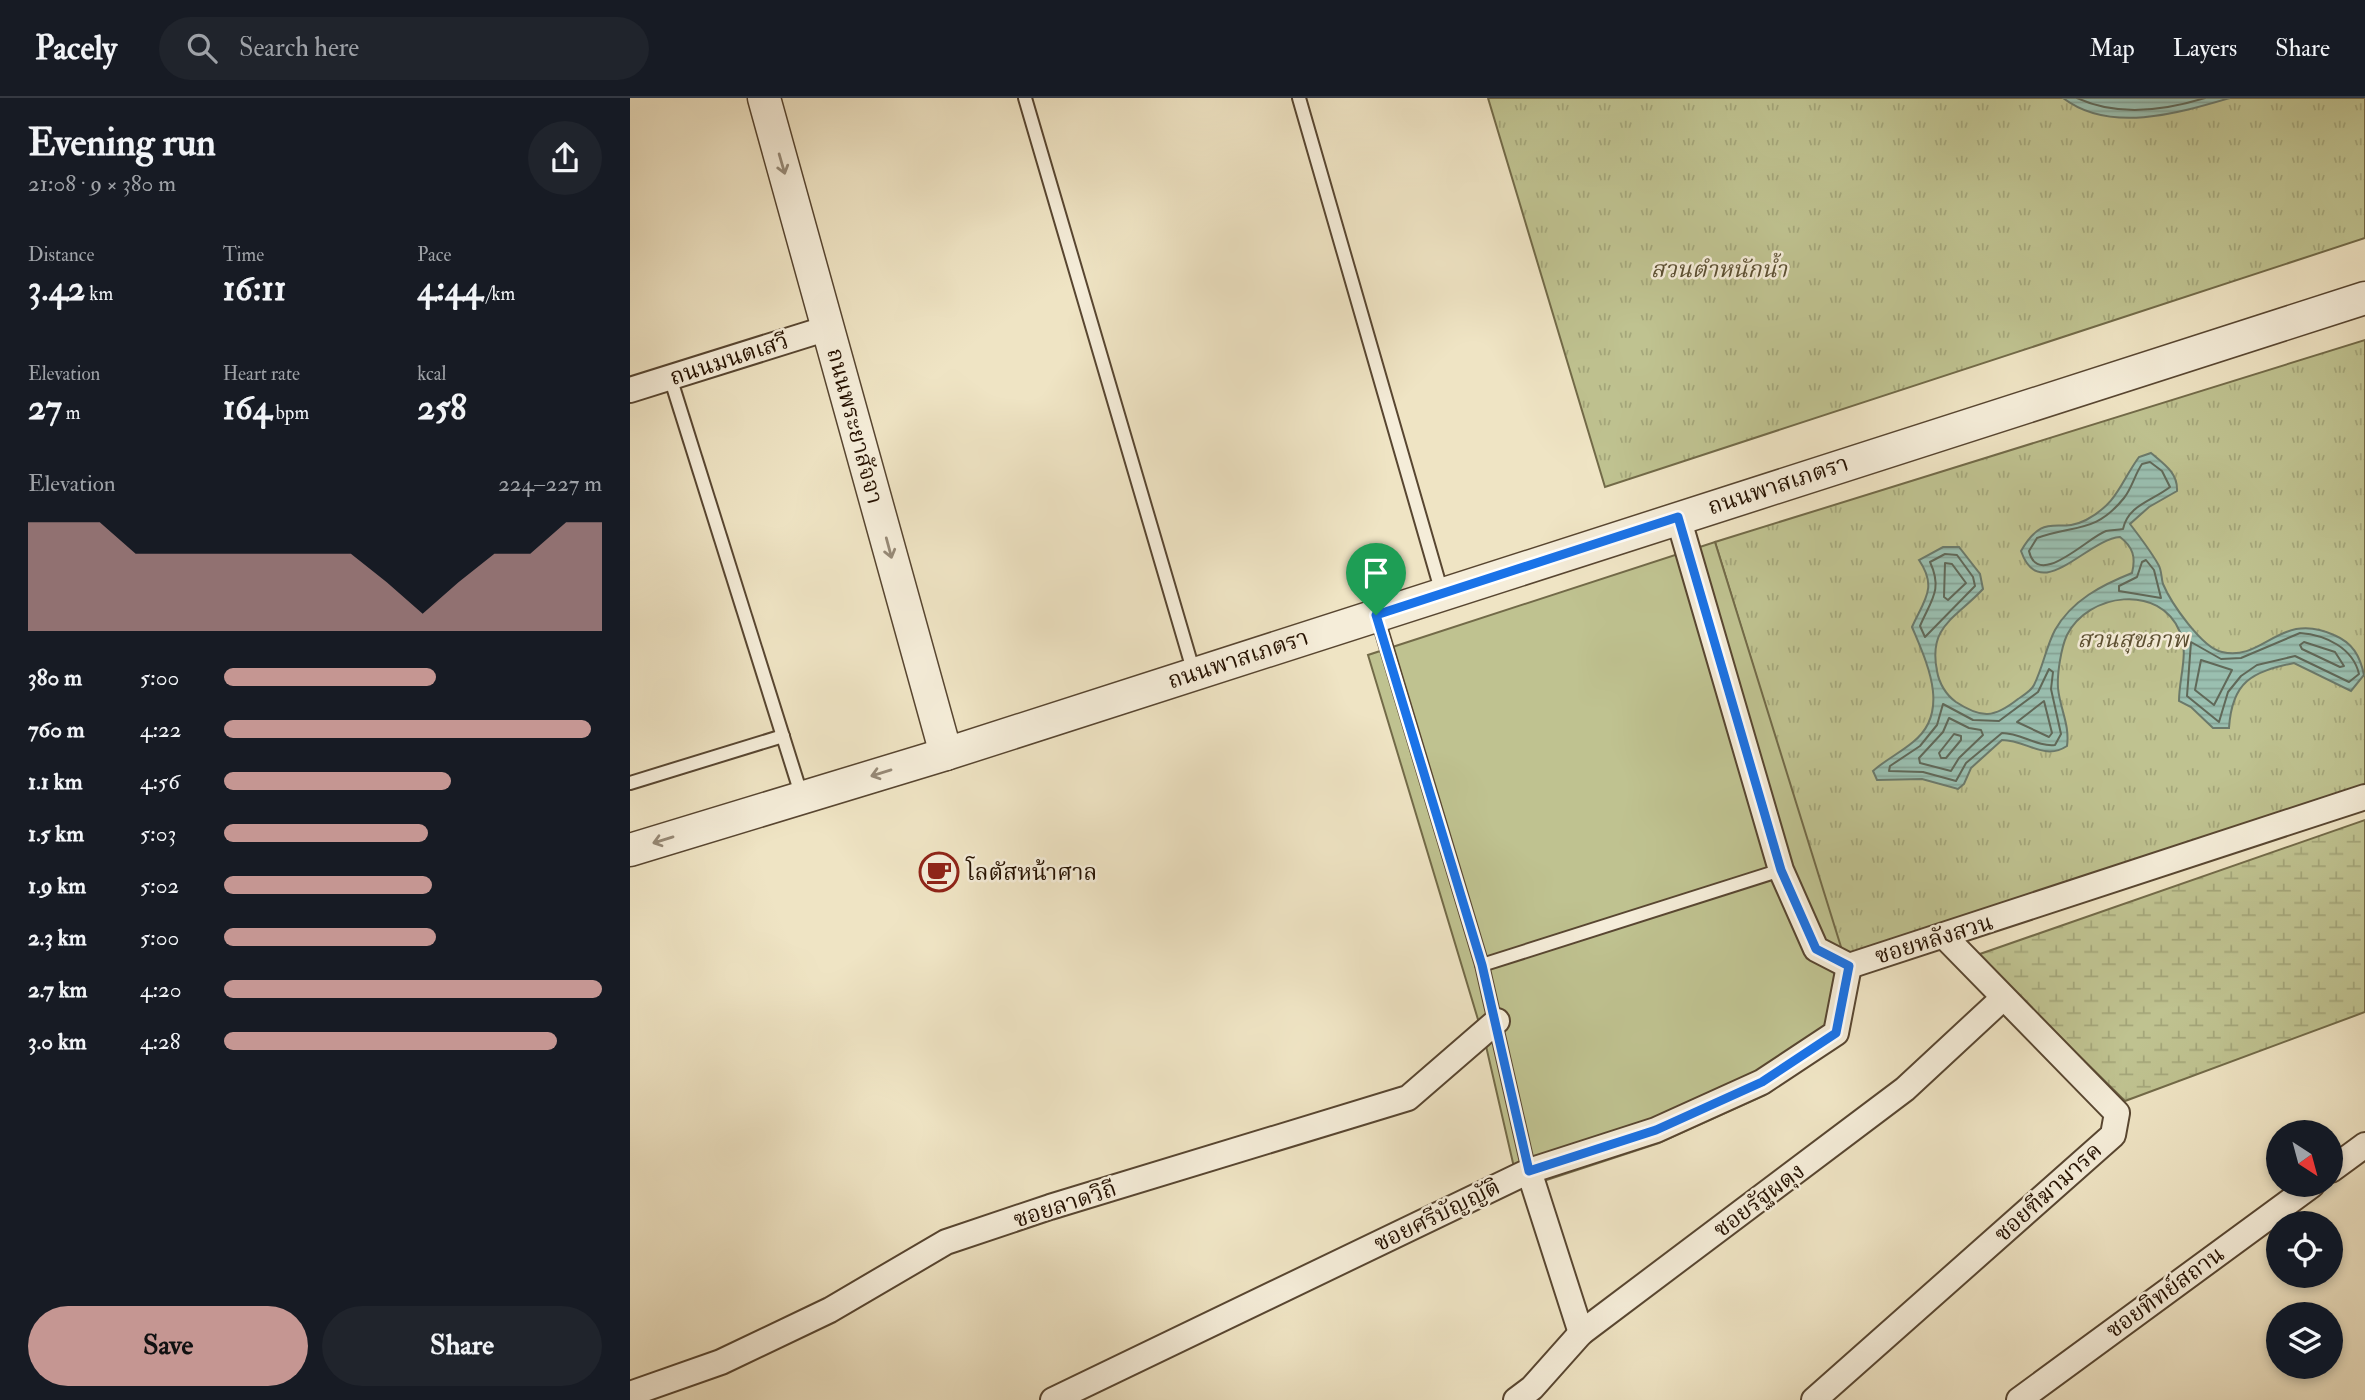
<!DOCTYPE html>
<meta charset="utf-8">
<style>
body{margin:0;font-family:"IM FELL Double Pica","Noto Serif Thai",serif;background:#20242c;color:#f1f3f6;height:100vh;display:flex;flex-direction:column;font-size:26px;white-space:nowrap}
*{box-sizing:border-box;margin:0}
p{font-size:23px;color:#9ea1a6}
.icon{flex:none;width:38px;height:38px;fill:none;stroke:currentColor;stroke-width:2;stroke-linecap:round;stroke-linejoin:round}
.map{position:relative;flex:1;overflow:hidden}
.side{display:flex;flex-direction:column;background:#171b24;width:630px}
.side>*{flex:none}
.needle{width:46px;rotate:144deg}
.fabs{position:absolute;left:1636px;top:1022px;display:grid;gap:14px}
.fabs a{display:grid;place-items:center;width:77px;height:77px;border-radius:50%;background:#171b24;box-shadow:0 4px 10px #0003;font-size:35px}
.pin{position:absolute;display:grid;place-items:center;width:60px;height:60px;color:#fff;margin:-72px -30px;border-radius:50% 50% 50% 0;rotate:-45deg;box-shadow:0 0 7px #0007}
.pin .icon{rotate:45deg}
.round{display:grid;place-items:center;flex:none;width:74px;height:74px;border-radius:37px;background:#20242c}
.head{display:flex;align-items:center;justify-content:space-between;height:119px;padding:0 28px}
h1{font-size:38px;font-weight:700;line-height:52px}
.stats{display:grid;grid-template-columns:repeat(3,1fr);gap:10px;height:119px;padding:7px 28px}
.stats div{display:grid;align-content:center}
.stats b{font-size:35px;font-weight:700}
.stats small{font-size:19px;font-weight:400}
.stats p{font-size:19px}
.chart{height:196px;padding:14px 28px}
.chart p{display:flex;justify-content:space-between}
.chart svg{width:100%;height:126px;margin-top:7px;fill:#c59692;opacity:.7}
.action{display:flex;gap:14px;margin-top:auto;padding:14px 28px}
.action a{flex:1;height:80px;border-radius:42px;background:#c59692;color:#111;font-size:28px;font-weight:700;line-height:80px;text-align:center}
.action a+a{background:#20242c;color:#f1f3f6}
ul{padding:0 28px;list-style:none;font-size:23px}
li{display:grid;grid-template-columns:112px 84px 1fr;align-items:center;height:52px}
li i{height:18px;border-radius:9px;background:#c59692}
header{display:flex;align-items:center;gap:42px;box-sizing:border-box;height:98px;padding:0 35px;background:#171b24;border-bottom:2px solid #363941}
header strong{font-size:33px}
nav{display:flex;gap:38px;margin-inline-start:auto;font-size:24px}
.search{width:490px;height:63px;background:#20242c;display:flex;align-items:center;gap:18px;box-sizing:border-box;padding:0 24px;border-radius:38px;color:#9ea1a6;font-size:26px}
main{display:flex;flex:1;min-height:0}
.map>svg:first-child{display:block}
</style>
<header>
<strong>Pacely</strong>
<div class="search"><svg class="icon" aria-label="search" viewBox="0 0 24 24"><circle cx="10" cy="10" r="6"/><path d="M15 15l6 6"/></svg>Search here</div>
<nav><a>Map</a><a>Layers</a><a>Share</a></nav>
</header>
<main>
<section class="side">
<div class="head"><div><h1>Evening run</h1><p>21:08 · 9 × 380 m</p></div><a class="round"><svg class="icon" aria-label="share" viewBox="0 0 24 24"><path d="M12 15V3M7 8l5-5 5 5M5 13v7h14v-7"/></svg></a></div>
<div class="stats">
<div><p>Distance</p><b>3.42<small> km</small></b></div>
<div><p>Time</p><b>16:11</b></div>
<div><p>Pace</p><b>4:44<small> /km</small></b></div>
</div>
<div class="stats">
<div><p>Elevation</p><b>27<small> m</small></b></div>
<div><p>Heart rate</p><b>164<small> bpm</small></b></div>
<div><p>kcal</p><b>258</b></div>
</div>
<div class="chart"><p><span>Elevation</span>224–227 m</p>
<svg viewBox="0 0 160 44" preserveAspectRatio="none"><path d="M0 44V6L10 6L20 6L30 17L40 17L50 17L60 17L70 17L80 17L90 17L100 27L110 38L120 27L130 17L140 17L150 6L160 6V44z"/></svg>
</div>
<ul>
<li><b>380 m</b>5:00<i style="width:56%"></i></li>
<li><b>760 m</b>4:22<i style="width:97%"></i></li>
<li><b>1.1 km</b>4:56<i style="width:60%"></i></li>
<li><b>1.5 km</b>5:03<i style="width:54%"></i></li>
<li><b>1.9 km</b>5:02<i style="width:55%"></i></li>
<li><b>2.3 km</b>5:00<i style="width:56%"></i></li>
<li><b>2.7 km</b>4:20<i style="width:100%"></i></li>
<li><b>3.0 km</b>4:28<i style="width:88%"></i></li>
</ul>
<div class="action"><a>Save</a><a>Share</a></div>
</section>
<div class="map">
<svg width="1735" height="1302" viewBox="0 0 1735 1302">
<defs>
<pattern id="wetland-marsh" width="20" height="14" patternUnits="userSpaceOnUse" patternTransform="scale(1.75)"><rect width="20" height="14" fill="#bfc290"/><path d="M1 5h8M5 5V1M11 12h8M15 12V8" fill="none" stroke="#a4a67a"/></pattern>
<pattern id="park-tufts" width="24" height="20" patternUnits="userSpaceOnUse" patternTransform="scale(1.75)"><rect width="24" height="20" fill="#bfc290"/><path d="M3 7l-1-3M5 7V3M7 7l1-3M15 17l-1-3M17 17v-4M19 17l1-3" fill="none" stroke="#a4a67a"/></pattern>
<pattern id="water-rules" width="6" height="5" patternUnits="userSpaceOnUse" patternTransform="scale(1.75)"><rect width="6" height="5" fill="#9abfb0"/><path d="M0 2.5h6" fill="none" stroke="#85a396"/></pattern>
</defs>
<rect width="100%" height="100%" fill="#efe4c4"/>
<filter id="stains"><feTurbulence type="fractalNoise" baseFrequency=".00286" numOctaves="4"/><feColorMatrix values="0 0 0 0 .2 0 0 0 0 .09 0 0 0 0 .02 0 0 0 .5 -.17"/></filter>
<radialGradient id="worn" r=".72"><stop offset=".6" stop-color="#630" stop-opacity="0"/><stop offset="1" stop-color="#630" stop-opacity=".3"/></radialGradient>
<polygon fill="url(#wetland-marsh)" stroke="#726a48" stroke-width="2" points="1735,722 1735,914 1495,1003 1347,857"/>
<g fill="url(#park-tufts)" stroke="#726a48" stroke-width="2">
<polygon points="858,0 1735,0 1735,140 975,389"/>
<polygon points="1735,242 1735,696 1212,858 1085,444"/>
</g>
<polygon fill="#bfc290" stroke="#726a48" stroke-width="2" points="1085,444 1221,881 1208,948 1135,997 1029,1045 889,1091 856,948 738,557"/>
<g fill="url(#water-rules)" stroke="#6b796a" stroke-width="2">
<path d="M1433 0H1600C1549 15 1480 36 1433 0Z"/>
<path d="M1521 355C1534 366 1548 375 1547 393L1519 409 1500 426C1510 439 1520 452 1528 466 1532 472 1531 480 1533 486 1541 505 1572 550 1592 554 1634 564 1650 512 1704 537 1723 545 1730 558 1734 577L1721 593 1664 565C1622 574 1602 583 1599 630H1583L1561 609 1549 603C1549 580 1559 555 1550 534 1530 485 1458 495 1437 537 1431 550 1427 576 1428 590 1430 611 1440 627 1437 648 1414 663 1397 642 1372 642L1341 670 1334 686 1328 691 1292 681 1247 682 1243 673C1255 662 1270 655 1283 644 1321 614 1297 565 1282 529 1294 502 1308 490 1289 462L1313 449H1329L1350 476 1353 491C1325 521 1298 528 1307 573 1309 585 1316 597 1326 604 1352 621 1364 620 1388 601 1394 597 1401 593 1404 587 1413 569 1416 549 1425 532 1442 502 1472 487 1502 475 1506 459 1503 449 1490 439 1457 441 1410 508 1391 453 1415 412 1427 437 1456 422 1488 405 1490 385 1509 359Z"/>
</g>
<g fill="none" stroke-linecap="round" stroke-linejoin="round">
<g stroke="#606858" stroke-width="2">
<path d="M1447 0C1488 19 1533 13 1575 0"/>
<path d="M1520 364 1532 373 1540 389C1522 403 1498 407 1493 431 1488 432 1481 432 1476 433 1458 439 1408 492 1399 453L1407 440C1445 426 1465 436 1494 400 1502 390 1505 376 1512 366Z"/>
<path d="M1315 456 1327 457 1343 479 1345 488 1295 539 1290 528C1301 502 1313 492 1300 464Z"/>
<polygon points="1516,462 1524,472 1531,500 1489,493 1489,488 1507,479 1512,464"/>
<polygon points="1315,465 1322,466 1336,485 1318,502 1314,499"/>
<path d="M1670 535C1696 537 1723 550 1729 576L1719 584 1665 558 1627 567 1611 578 1598 594 1589 624 1557 598 1561 544 1591 561 1611 560Z"/>
<polygon points="1674,544 1705,554 1714,568 1710,569 1672,551 1670,547"/>
<polygon points="1571,562 1602,572 1584,607 1565,592"/>
<path d="M1419 571 1423 574 1421 591 1431 636 1425 647C1407 649 1391 635 1372 635L1336 665 1326 683 1293 674 1259 673 1260 668 1290 648 1307 627 1313 606 1343 622 1369 623 1408 594Z"/>
<polygon points="1414,603 1422,635 1419,639 1387,624"/>
<polygon points="1319,620 1339,630 1351,632 1353,637 1329,660 1321,673 1290,665 1289,660 1313,634"/>
<polygon points="1324,636 1331,638 1331,642 1316,660 1311,660 1309,655"/>
</g>
<defs>
<g id="service">
<polyline points="395,0 564,575"/>
<polyline points="669,0 812,495"/>
<polyline points="40,279 172,699"/>
<polyline points="747,518 852,867 1151,772"/>
<polyline points="0,685 153,638"/>
<polyline points="852,867 899,1073"/>
</g>
<g id="minor">
<polyline points="0,292 198,230"/>
<polyline points="1048,419 1151,772 1186,851 1219,868 1735,699"/>
<polyline points="1701,1072 1735,1047"/>
<polyline points="899,1073 951,1235"/>
<polyline points="0,1296 91,1264 200,1212 316,1144 420,1109 778,1000 867,923"/>
<polyline points="423,1302 899,1073 1026,1032 1132,984 1206,935 1219,868"/>
<polyline points="886,1302 902,1290 951,1235 1275,991 1372,901"/>
<polyline points="1184,1302 1483,1037 1487,1015 1315,839"/>
<polyline points="1389,1302 1682,1087"/>
</g>
<g id="tertiary">
<polyline points="134,0 316,656"/>
<polyline points="0,752 316,656 1735,200"/>
</g>
</defs>
<use href="#service" stroke="#584631" stroke-width="16"/>
<use href="#minor" stroke="#584631" stroke-width="28"/>
<use href="#tertiary" stroke="#584631" stroke-width="35"/>
<use href="#service" stroke="#f5edd9" stroke-width="12"/>
<use href="#minor" stroke="#f5edd9" stroke-width="24"/>
<use href="#tertiary" stroke="#f5edd9" stroke-width="32"/>
</g>
<defs><path id="oneway-shaft" d="M-6 0H5M1.5-3L5.5 0L1.5 3" fill="none" stroke-width="1.6" stroke-linecap="round" stroke-linejoin="round" transform="scale(1.75)"/></defs>
<g stroke="#978a77">
<use href="#oneway-shaft" transform="translate(152 66) rotate(74)"/>
<use href="#oneway-shaft" transform="translate(259 450) rotate(75)"/>
<use href="#oneway-shaft" transform="translate(251 675) rotate(163)"/>
<use href="#oneway-shaft" transform="translate(33 742) rotate(163)"/>
</g>
<g fill="none" stroke-linecap="round" stroke-linejoin="round">
<defs>
<polygon id="route" points="1048,419 1151,772 1186,851 1219,868 1206,935 1132,984 1026,1032 899,1073 852,867 746,517"/>
</defs>
<use href="#route" stroke="#fff" stroke-width="14"/>
<use href="#route" stroke="#1a73e8" stroke-width="9"/>
</g>
<defs>
<symbol id="cafe-ring" viewBox="-11 -11 22 22"><circle r="9.5" fill="#f5edd9" stroke="#8f2418" stroke-width="1.5"/><path d="M-5.5-4.5H6V0H3Q3 3.5 0 3.5H-2.5Q-5.5 3.5-5.5 0ZM3-3.2v2h1.7v-2ZM-6 4.5H4V6H-6Z" fill="#8f2418"/></symbol>
</defs>
<g fill-rule="evenodd">
<use href="#cafe-ring" x="287" y="752" width="44" height="44"/>
</g>
<g text-anchor="middle" dominant-baseline="central" stroke-width="5" stroke-linejoin="round" paint-order="stroke">
<g font-size="23" font-style="italic" fill="#5b4f32" stroke="#f5edd9">
<text x="1089" y="171">สวนตำหนักน้ำ</text>
<text x="1503" y="541">สวนสุขภาพ</text>
</g>
<g font-size="23" fill="#251100" stroke="#f5edd9">
<text transform="translate(99 261) rotate(-18)">ถนนมนตเสวี</text>
<text transform="translate(225 328) rotate(75)">ถนนพระยาสัจจา</text>
<text transform="translate(1148 387) rotate(-18)">ถนนพาสเภตรา</text>
<text transform="translate(608 561) rotate(-18)">ถนนพาสเภตรา</text>
<text transform="translate(1304 841) rotate(-17)">ซอยหลังสวน</text>
<text transform="translate(1418 1094) rotate(-42)">ซอยฑีฆามารค</text>
<text transform="translate(1129 1102) rotate(-37)">ซอยรัฐผดุง</text>
<text transform="translate(435 1106) rotate(-18)">ซอยลาดวิถี</text>
<text transform="translate(807 1117) rotate(-26)">ซอยศรีบัญญัติ</text>
<text transform="translate(1535 1194) rotate(-36)">ซอยทิทย์สถาน</text>
</g>
<g font-size="23" fill="#251100" stroke="#f5edd9" text-anchor="start">
<text x="336" y="774">โลตัสหน้าศาล</text>
</g>
</g>
<rect width="100%" height="100%" filter="url(#stains)"/>
<rect width="100%" height="100%" fill="url(#worn)"/>
</svg>
<div class="fabs">
<a><svg class="needle" viewBox="-14 -14 28 28"><path d="M0-13l5 13h-10z" fill="#e53935"/><path d="M0 13l5-13h-10z" fill="#9ea1a6"/></svg></a>
<a><svg class="icon" aria-label="locate" viewBox="0 0 24 24"><circle cx="12" cy="12" r="6"/><path d="M12 2v4M12 18v4M2 12h4M18 12h4"/></svg></a>
<a><svg class="icon" aria-label="layers" viewBox="0 0 24 24"><path d="M12 4l9 5-9 5-9-5zM3 14l9 5 9-5"/></svg></a>
</div>
<div class="pin" style="left:746px;top:517px;background:#1e9e55"><svg class="icon" aria-label="arrive" viewBox="0 0 24 24"><path d="M6 21V4h12l-3 4 3 4H6"/></svg></div>
</div>
</main>
